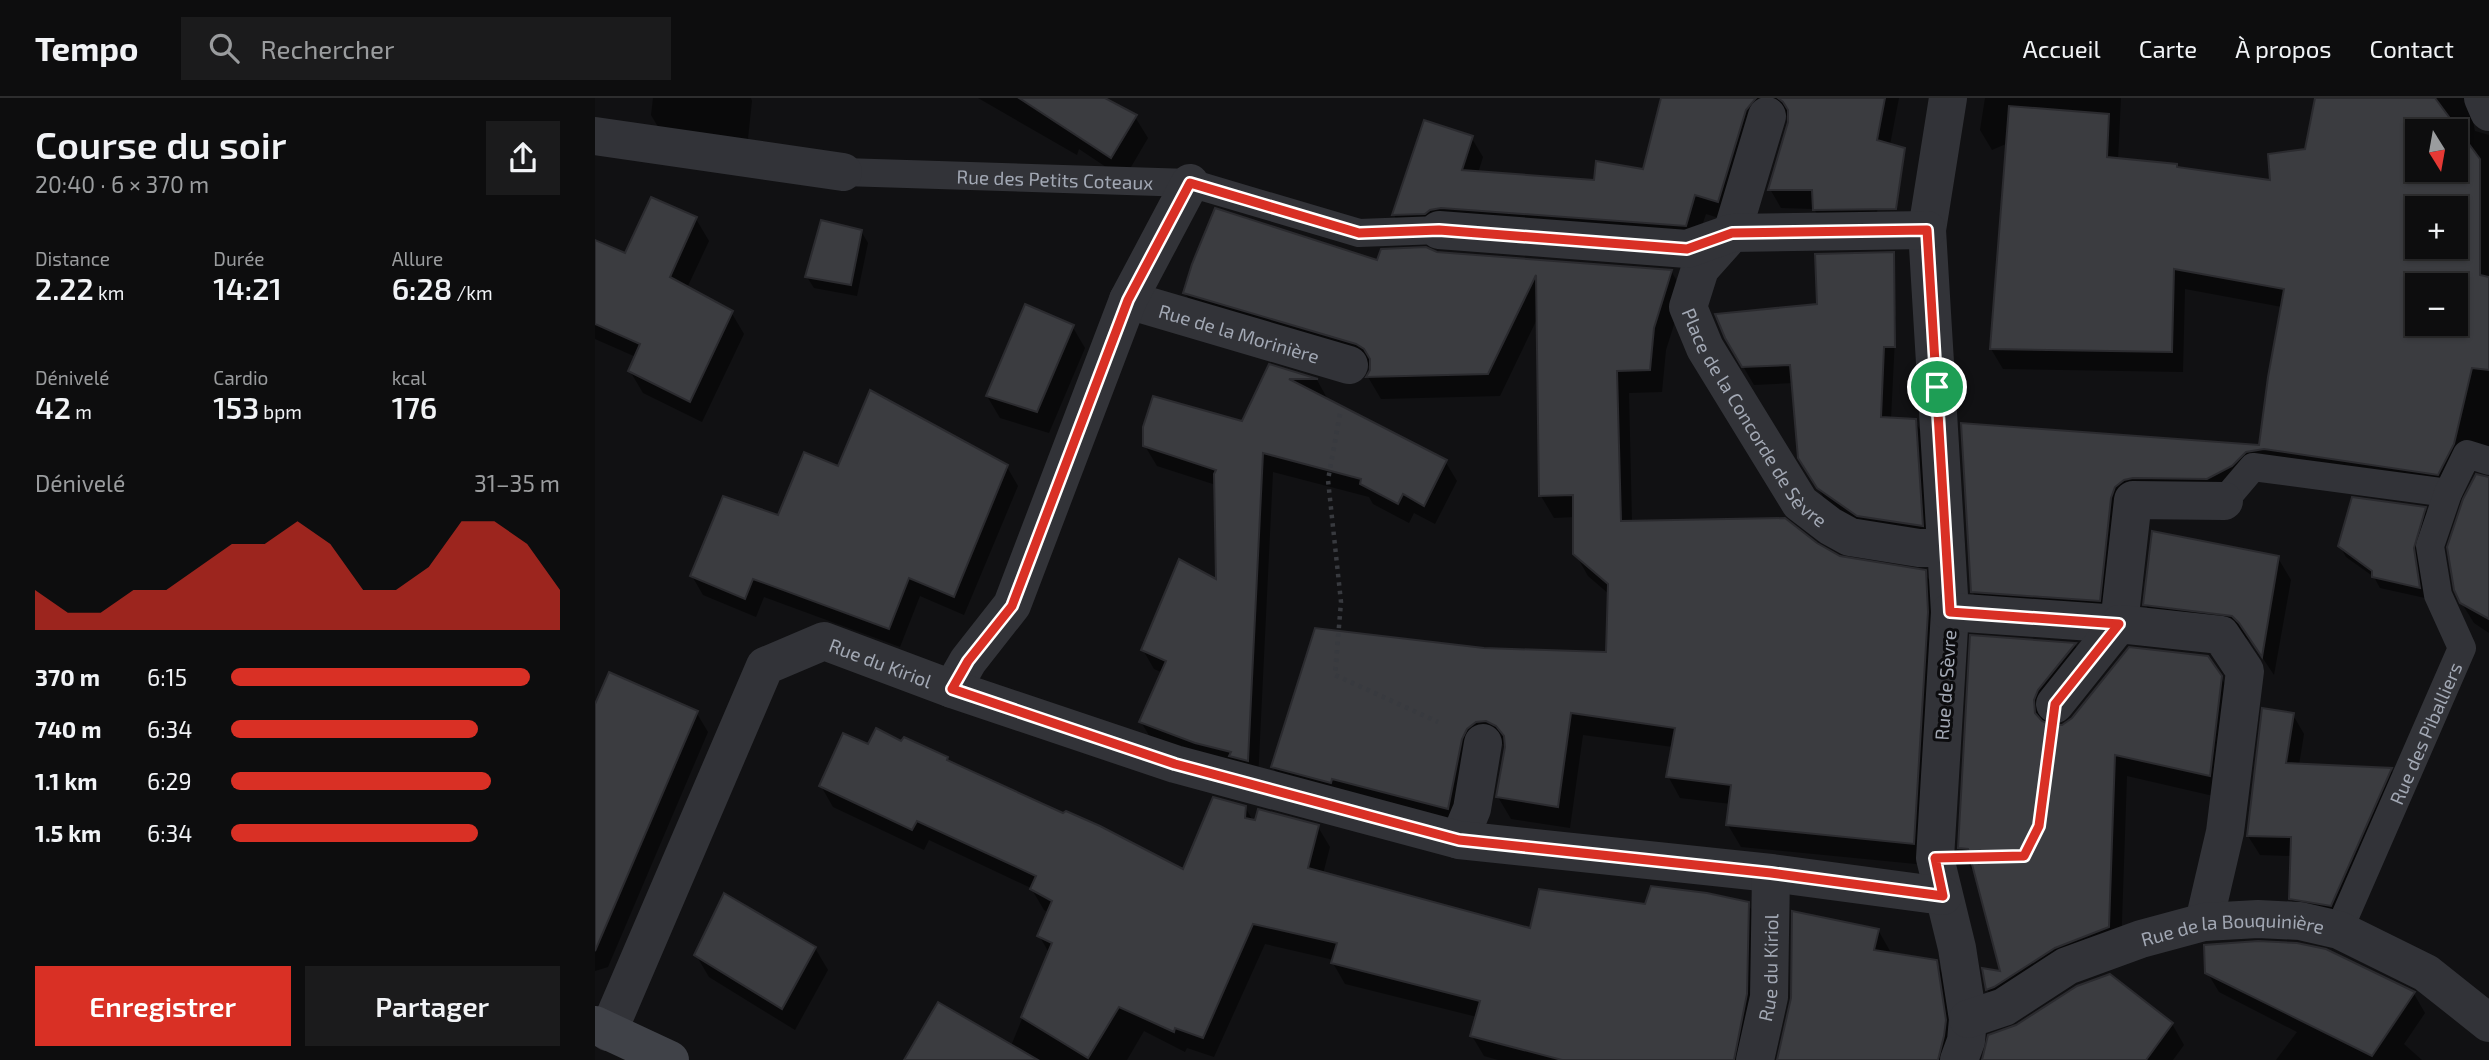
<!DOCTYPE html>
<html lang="fr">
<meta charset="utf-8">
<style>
body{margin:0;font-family:"Exo 2",sans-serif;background:#1b1b1c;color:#f1f3f6;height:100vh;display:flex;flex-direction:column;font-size:26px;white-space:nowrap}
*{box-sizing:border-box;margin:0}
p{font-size:23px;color:#9a9c9e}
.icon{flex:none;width:38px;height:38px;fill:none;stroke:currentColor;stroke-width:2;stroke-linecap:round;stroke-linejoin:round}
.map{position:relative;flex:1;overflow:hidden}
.panel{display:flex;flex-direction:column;background:#0d0d0e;width:595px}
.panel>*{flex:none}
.needle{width:46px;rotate:169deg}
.fabs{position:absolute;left:1810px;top:21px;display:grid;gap:14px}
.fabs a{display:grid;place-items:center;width:63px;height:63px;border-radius:0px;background:#0d0d0e;box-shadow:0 2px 5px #0004,0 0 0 2px #2d2d2e;font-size:35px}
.pin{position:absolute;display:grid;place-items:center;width:60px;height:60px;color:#fff;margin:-30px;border:4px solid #fff;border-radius:50%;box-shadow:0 2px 7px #0007}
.round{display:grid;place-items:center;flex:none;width:74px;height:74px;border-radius:0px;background:#1b1b1c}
.headline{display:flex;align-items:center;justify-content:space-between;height:119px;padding:0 35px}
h1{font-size:38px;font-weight:600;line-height:52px}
.figures{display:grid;grid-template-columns:repeat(3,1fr);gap:10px;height:119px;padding:7px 35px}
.figures div{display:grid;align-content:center}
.figures b{font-size:30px;font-weight:600}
.figures small{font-size:19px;font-weight:400}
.figures p{font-size:19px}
.chart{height:196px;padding:14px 35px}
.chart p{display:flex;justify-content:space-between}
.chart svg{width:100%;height:126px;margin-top:7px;fill:#d93025;opacity:.7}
.cta{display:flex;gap:14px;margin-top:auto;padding:14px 35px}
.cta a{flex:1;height:80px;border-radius:0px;background:#d93025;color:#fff;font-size:28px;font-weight:600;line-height:80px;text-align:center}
.cta a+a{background:#1b1b1c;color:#f1f3f6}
ul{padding:0 35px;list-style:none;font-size:23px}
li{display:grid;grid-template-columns:112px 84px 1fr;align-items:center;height:52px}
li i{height:18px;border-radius:9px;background:#d93025}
header{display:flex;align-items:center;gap:42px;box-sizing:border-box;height:98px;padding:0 35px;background:#0d0d0e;border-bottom:2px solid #2d2d2e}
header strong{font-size:33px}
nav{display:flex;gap:38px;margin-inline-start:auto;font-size:24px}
.search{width:490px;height:63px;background:#1b1b1c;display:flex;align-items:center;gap:18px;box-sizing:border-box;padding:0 24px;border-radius:0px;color:#9a9c9e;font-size:26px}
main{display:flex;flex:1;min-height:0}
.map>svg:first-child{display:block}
</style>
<header>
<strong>Tempo</strong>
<div class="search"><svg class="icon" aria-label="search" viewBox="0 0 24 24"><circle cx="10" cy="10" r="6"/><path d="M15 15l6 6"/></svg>Rechercher</div>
<nav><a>Accueil</a><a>Carte</a><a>À propos</a><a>Contact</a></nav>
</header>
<main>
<section class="panel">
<div class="headline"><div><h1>Course du soir</h1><p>20:40 · 6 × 370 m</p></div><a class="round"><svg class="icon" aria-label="share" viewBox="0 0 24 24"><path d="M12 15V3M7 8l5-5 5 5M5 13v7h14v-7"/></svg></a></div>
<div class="figures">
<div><p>Distance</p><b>2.22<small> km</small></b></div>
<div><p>Durée</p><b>14:21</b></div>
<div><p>Allure</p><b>6:28<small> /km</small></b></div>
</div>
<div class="figures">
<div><p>Dénivelé</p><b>42<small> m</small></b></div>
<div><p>Cardio</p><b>153<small> bpm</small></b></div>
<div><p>kcal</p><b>176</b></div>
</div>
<div class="chart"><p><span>Dénivelé</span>31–35 m</p>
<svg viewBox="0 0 160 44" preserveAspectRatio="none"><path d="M0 44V30L10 38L20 38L30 30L40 30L50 22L60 14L70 14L80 6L90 14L100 30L110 30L120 22L130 6L140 6L150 14L160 30V44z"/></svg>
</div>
<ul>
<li><b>370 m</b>6:15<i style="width:91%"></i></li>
<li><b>740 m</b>6:34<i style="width:75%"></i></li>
<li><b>1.1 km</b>6:29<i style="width:79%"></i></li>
<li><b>1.5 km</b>6:34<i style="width:75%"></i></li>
</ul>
<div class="cta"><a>Enregistrer</a><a>Partager</a></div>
</section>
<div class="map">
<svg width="1894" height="962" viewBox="0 0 1894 962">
<rect width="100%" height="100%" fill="#111113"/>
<g fill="#0007" fill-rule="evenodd">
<polygon points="58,0 156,0 157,3 152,50 69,39 56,17"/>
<polygon points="383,0 506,0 540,19 553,40 529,81 484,51 482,57"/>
<polygon points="1073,0 1304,0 1279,130 1231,131 1219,111 1186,110 1175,91 1195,18 1179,16 1134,123 1111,116 1100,148 810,136 799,117 876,39 888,59 883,75 1001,84 1049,73"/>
<path d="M1390 0H1526L1523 62 1703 88 1722 0H1892L1877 18 1880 33 1894 37V362L1890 360 1855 397 1682 371 1649 388 1551 400 1516 523 1389 514 1377 493 1367 327 1666 349 1687 209 1590 191 1588 274 1408 271 1396 251 1413 45 1397 52 1385 32ZM1822 33H1860V72H1822ZM1822 110H1860V149H1822ZM1822 187H1860V226H1822Z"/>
<polygon points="101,121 114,143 92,190 136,214 149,236 107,324 48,295 35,273 41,259 0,241 0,144 31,158"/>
<polygon points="266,133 273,145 262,198 219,190 212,179"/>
<polygon points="842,156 1076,173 1089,195 1071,252 1067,294 1034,295 1037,424 1221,447 1244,460 1329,473 1342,496 1331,767 1146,749 1133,727 1136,706 1085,700 1073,678 1078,649 988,637 975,730 916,721 903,699 912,648 905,645 865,732 691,691 678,669 888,552 1013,556 1015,497 993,478 980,455 980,419 959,420 946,398 943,219 905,298 786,301 773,279 777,273 775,268 603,217 590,195"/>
<polygon points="1291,200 1301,219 1296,321 1320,323 1331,342 1337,446 1274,436 1234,409 1216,378 1198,285 1159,287 1131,239"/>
<polygon points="477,228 490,250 454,335 405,320 392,298"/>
<polygon points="675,268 722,282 732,300 727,300 850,363 862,383 840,426 819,415 814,425 778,406 774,399 678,374 663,682 558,644 546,624 568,575 559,571 548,552 623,484 621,387 562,368 550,348 648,325"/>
<polygon points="412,369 423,388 369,517 325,498 305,549 169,499 161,519 108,497 97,478 184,420 244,370"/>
<polygon points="1894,380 1894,535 1879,525 1866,504"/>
<polygon points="1830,410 1836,422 1830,500 1785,490 1779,479 1751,459 1745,448"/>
<polygon points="1683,460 1696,482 1679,577 1659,547 1651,540 1563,528 1550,506"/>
<polygon points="1377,539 1480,547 1493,569 1455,615 1450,627 1457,629 1469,628 1626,579 1639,603 1627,700 1532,678 1526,852 1405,914 1392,891 1408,875 1381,772 1377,772 1364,749"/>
<polygon points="0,611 101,614 113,634 13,869 0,873"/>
<polygon points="1698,617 1709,636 1704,667 1796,671 1807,691 1747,827 1707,820 1695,800 1697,758 1665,757 1653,738"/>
<polygon points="307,645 351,661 354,665 589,773 650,709 658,723 723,729 735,749 728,776 936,832 1051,808 1153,806 1165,826 1153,962 903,962 889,958 877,938 882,919 750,886 738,865 739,862 670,846 619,959 592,950 590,954 549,933 532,962 311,962 416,948 454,855 444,837 454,815 449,812 436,790 334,742 329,752 238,709 226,688 274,648"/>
<polygon points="1283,832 1295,853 1294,856 1341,864 1353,885 1358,962 1184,962"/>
<polygon points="220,850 233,872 200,932 114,879 101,857"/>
<polygon points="1730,853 1819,896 1830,915 1809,946 1827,962 1681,962 1702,934 1624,894 1612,874"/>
<polygon points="1577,926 1589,947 1578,962 1389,962"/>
</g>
<g fill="#3b3c40" stroke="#2b2b2f" stroke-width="2" fill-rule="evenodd">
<polygon points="424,0 510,0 542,17 516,60"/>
<polygon points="1066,0 1161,0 1151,12 1123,104 1100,97 1091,128 846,110 835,112 830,116 797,117 829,22 878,38 867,72 999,82 1001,63 1048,71"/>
<polygon points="1183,0 1290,0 1282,42 1310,50 1301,111 1218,112 1217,92 1173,92 1193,24 1193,12 1188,4"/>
<path d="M1720 0H1840L1885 61V177L1894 179V272L1877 270 1859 346 1843 377 1669 351 1651 354 1637 368 1612 381 1538 380 1529 382 1520 389 1516 400 1505 503 1376 494 1366 325 1664 347 1673 279 1689 191 1579 171 1577 254 1395 251 1414 8 1514 16 1512 59 1582 66V69L1675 82 1673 56 1710 51ZM1822 33H1860V72H1822ZM1822 110H1860V149H1822ZM1822 187H1860V226H1822Z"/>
<polygon points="56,99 102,119 75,179 138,213 95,304 33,273 45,246 0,226 0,142 30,155"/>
<polygon points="620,110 782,162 786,151 831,149 842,154 1077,172 1059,230 1055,272 1022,273 1026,423 1190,420 1222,445 1245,458 1331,472 1333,514 1319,746 1131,727 1136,687 1071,679 1080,630 976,615 963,709 901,699 910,649 909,638 901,628 891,623 881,624 872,631 867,641 853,711 737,681 736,685 676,669 720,530 889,550 1011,554 1013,486 978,456 978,397 944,398 941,177 893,276 771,279 775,272 775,261 769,251 761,246 588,195 597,166"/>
<polygon points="226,122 267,132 256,187 210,179"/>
<polygon points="1299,154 1300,249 1289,249 1286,319 1321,321 1328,428 1262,418 1222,390 1203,360 1195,267 1147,269 1130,240 1120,216 1222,206 1220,156"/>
<polygon points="430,206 479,227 442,314 391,298"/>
<polygon points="674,266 723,281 694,281 852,362 829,408 808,396 803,406 765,386 766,381 668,355 653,663 634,658 636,654 600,645 544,624 571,563 546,552 584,461 621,481 619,376 621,372 548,348 548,329 558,298 647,323"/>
<polygon points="275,292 413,367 359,499 314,480 294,531 158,481 150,501 95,478 128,398 183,417 209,354 243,368"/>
<polygon points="1881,376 1894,379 1894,521 1865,505 1859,492 1852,449 1868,401"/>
<polygon points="1757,399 1831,409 1819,450 1825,490 1777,479 1777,473 1743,448"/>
<polygon points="1557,433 1684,458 1667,559 1644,525 1637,518 1548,507"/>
<polygon points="1375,537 1481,545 1443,592 1439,602 1440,615 1447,623 1456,627 1467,627 1477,620 1534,549 1613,558 1627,578 1615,678 1520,657 1514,829 1460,850 1399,889 1391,892 1387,870 1405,873 1373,751 1363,750"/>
<polygon points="14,574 103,613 0,853 0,606"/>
<polygon points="1667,610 1699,615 1691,665 1797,670 1736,808 1694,801 1696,739 1652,738"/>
<polygon points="281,630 306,643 309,639 353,659 352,662 468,715 471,713 505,728 588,771 618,699 651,708 650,720 660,722 663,711 724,727 713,770 935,830 944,791 1050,806 1056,788 1112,795 1154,804 1152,896 1139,962 967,962 875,938 885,903 736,865 742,845 658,826 608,940 580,930 579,934 524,909 493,960 426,919 457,845 442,838 457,803 435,791 441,778 322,723 317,732 224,688 248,635 273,646"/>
<polygon points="129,795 221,849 187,911 99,857"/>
<polygon points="1197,813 1284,831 1279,852 1342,862 1351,922 1349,938 1343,962 1182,962 1196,900"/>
<polygon points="1663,843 1702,845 1731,851 1820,894 1777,958 1610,875 1609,847"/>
<polygon points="1515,876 1578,925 1551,962 1387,962 1393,937 1421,927 1482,888"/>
<polygon points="343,904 443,962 309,962"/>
</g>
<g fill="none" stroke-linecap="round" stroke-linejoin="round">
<g stroke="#383a3f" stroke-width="4.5" stroke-dasharray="3.5 5" stroke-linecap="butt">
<polyline points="745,316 733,382 746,504 740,577 843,624"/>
<polyline points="1390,759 1429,758 1444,728 1453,656"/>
</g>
<g stroke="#323338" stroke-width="28">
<path id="s1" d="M248 74 595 85 764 135 844 132"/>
<polyline points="1629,403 1658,369 1853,395"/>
<path id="s2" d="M1744 832 1867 550 1843 497 1835 448 1853 395 1872 356 1894 363"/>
</g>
<g stroke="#323338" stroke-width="38">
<polyline points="1353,0 1332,132 1355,514 1340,760 1362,850 1373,921 1371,943 1364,962"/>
<polyline points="1888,0 1894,14"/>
<path id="s3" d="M1172 18 1137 135 1105 171 1093 209 1110 250 1205 405 1235 428 1255 439 1324 450H1351"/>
<polyline points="0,38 248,74"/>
<polyline points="844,132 1092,151 1137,135 1332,132"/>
<path id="s4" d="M533 202 754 267"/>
<polyline points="1355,514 1524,526 1538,402 1629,403"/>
<polyline points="357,591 373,563 417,507 533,202 595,85"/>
<polyline points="1460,606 1524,526 1626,537 1650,573 1630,734 1609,824"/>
<polyline points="864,742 877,711 888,645"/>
<path id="s5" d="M1373 921 1409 909 1472 868 1546 841 1609 824 1663 821 1705 823 1744 832 1831 875 1894 925"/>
<path id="s6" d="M13 934 170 568 229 543 357 591 580 666 864 742 1176 775 1348 798"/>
<path id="s7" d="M1160 962 1174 899 1176 775"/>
</g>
<polyline stroke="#404248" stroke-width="38" points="0,927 75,962"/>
</g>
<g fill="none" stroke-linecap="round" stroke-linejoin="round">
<defs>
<polygon id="route" points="595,85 764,135 844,132 1092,151 1137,135 1332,132 1355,514 1524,526 1460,606 1444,728 1429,758 1340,760 1348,798 1176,775 864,742 580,666 357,591 373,563 417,508 533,202"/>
</defs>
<use href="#route" stroke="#fff" stroke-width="14"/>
<use href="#route" stroke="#d93025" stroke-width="9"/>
</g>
<g text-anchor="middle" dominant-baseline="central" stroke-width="6" stroke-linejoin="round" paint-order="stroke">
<g font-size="19" fill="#a2a8b4" stroke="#0c0c0e">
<text stroke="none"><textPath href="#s1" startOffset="212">Rue des Petits Coteaux</textPath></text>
<text stroke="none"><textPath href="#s4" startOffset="116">Rue de la Morinière</textPath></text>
<text stroke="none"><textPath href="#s3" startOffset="340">Place de la Concorde de Sèvre</textPath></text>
<text stroke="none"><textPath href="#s6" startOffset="523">Rue du Kiriol</textPath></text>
<text transform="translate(1350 587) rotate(-86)">Rue de Sèvre</text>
<text stroke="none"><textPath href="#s2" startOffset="215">Rue des Piballiers</textPath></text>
<text stroke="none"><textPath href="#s5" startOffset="285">Rue de la Bouquinière</textPath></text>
<text stroke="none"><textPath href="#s7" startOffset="94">Rue du Kiriol</textPath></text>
</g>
</g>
</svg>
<div class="fabs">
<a><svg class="needle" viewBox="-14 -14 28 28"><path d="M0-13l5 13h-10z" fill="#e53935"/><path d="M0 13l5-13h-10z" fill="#9a9c9e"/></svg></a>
<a>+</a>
<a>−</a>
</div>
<div class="pin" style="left:1342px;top:289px;background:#1e9e55"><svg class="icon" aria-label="arrive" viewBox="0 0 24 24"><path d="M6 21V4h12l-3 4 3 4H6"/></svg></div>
</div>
</main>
